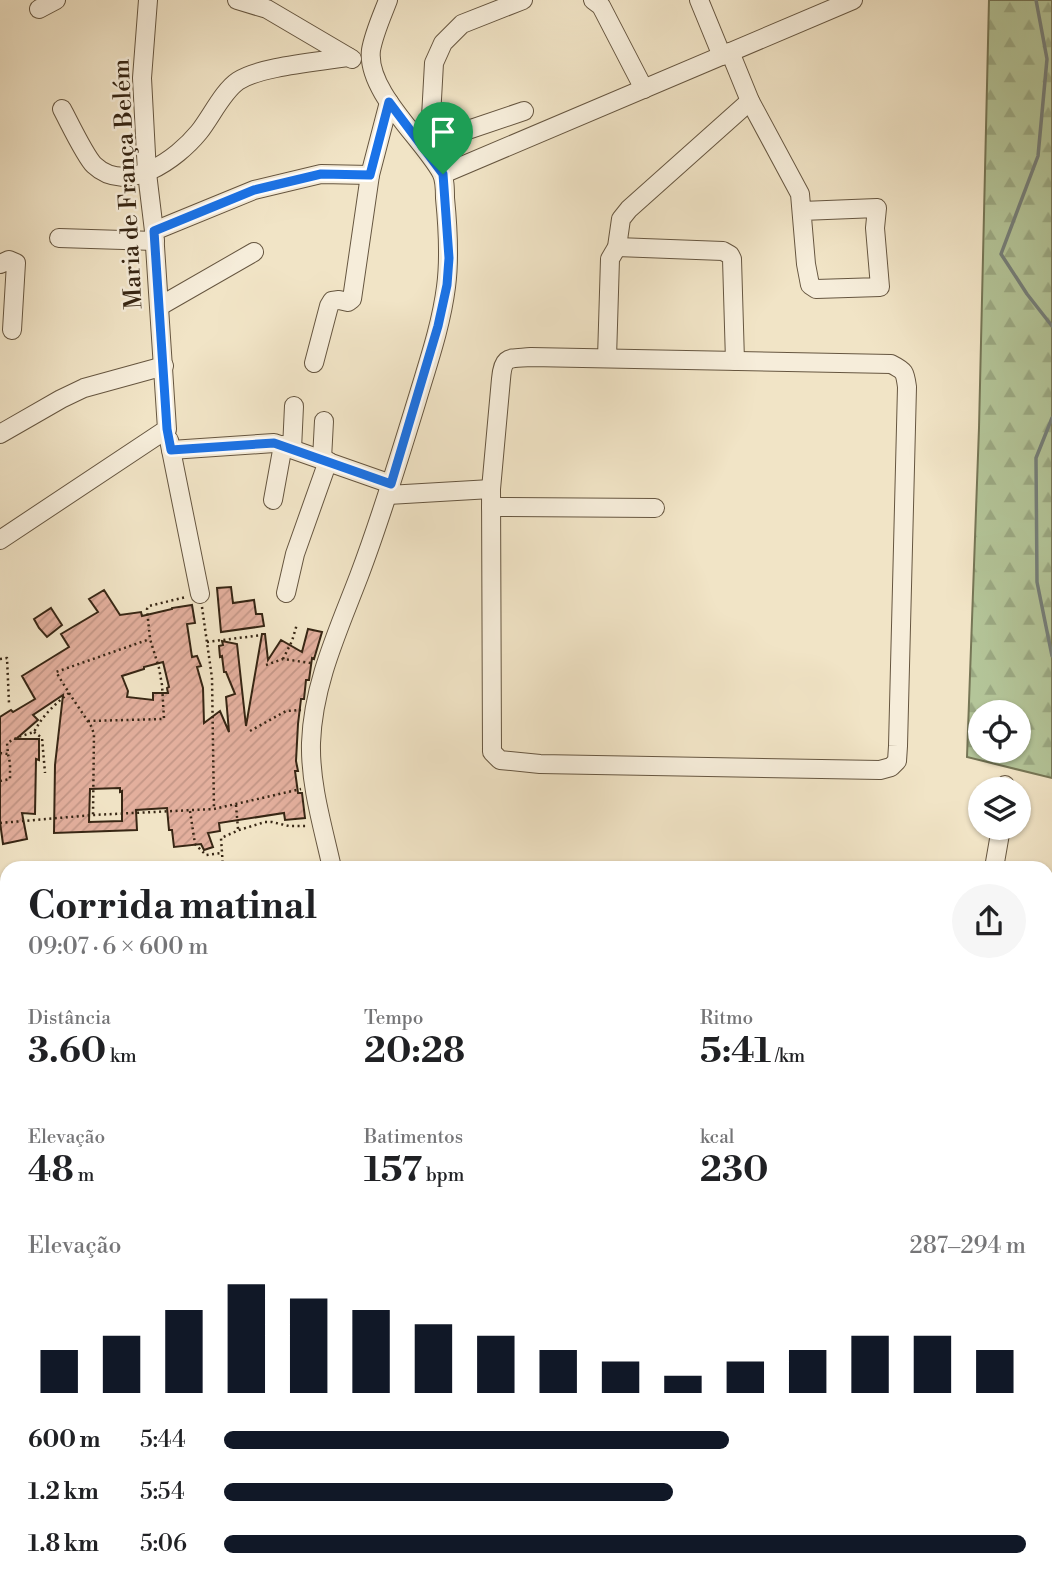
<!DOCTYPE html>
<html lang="pt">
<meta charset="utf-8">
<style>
body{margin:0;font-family:"Libre Bodoni",serif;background:#f6f6f6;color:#202124;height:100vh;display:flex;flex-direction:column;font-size:26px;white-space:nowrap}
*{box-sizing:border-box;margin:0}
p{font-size:23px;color:#757577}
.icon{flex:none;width:38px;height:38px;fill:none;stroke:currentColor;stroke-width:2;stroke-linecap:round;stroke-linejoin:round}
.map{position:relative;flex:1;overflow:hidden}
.drawer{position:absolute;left:0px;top:861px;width:1054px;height:726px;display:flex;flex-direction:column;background:#fff;border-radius:21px 21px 0 0;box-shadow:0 2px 5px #0004}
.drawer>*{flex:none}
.buttons{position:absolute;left:968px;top:700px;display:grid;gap:14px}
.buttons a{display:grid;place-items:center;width:63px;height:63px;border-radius:50%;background:#fff;box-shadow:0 2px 5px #0004;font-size:35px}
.pin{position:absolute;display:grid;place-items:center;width:60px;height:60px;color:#fff;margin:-72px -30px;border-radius:50% 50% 50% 0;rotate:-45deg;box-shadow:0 0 7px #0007}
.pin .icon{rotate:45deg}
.round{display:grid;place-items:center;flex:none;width:74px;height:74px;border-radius:37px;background:#f6f6f6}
.summary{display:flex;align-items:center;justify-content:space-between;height:119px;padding:0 28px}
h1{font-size:38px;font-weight:700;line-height:52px}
.figures{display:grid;grid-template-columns:repeat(3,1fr);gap:10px;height:119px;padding:7px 28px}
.figures div{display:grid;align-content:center}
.figures b{font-size:35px;font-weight:700}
.figures small{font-size:19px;font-weight:400}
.figures p{font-size:19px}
.chart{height:196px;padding:14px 28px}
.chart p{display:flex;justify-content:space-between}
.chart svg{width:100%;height:126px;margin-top:7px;stroke:#111827;stroke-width:6}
ul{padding:0 28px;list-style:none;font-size:23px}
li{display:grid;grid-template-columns:112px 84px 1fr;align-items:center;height:52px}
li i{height:18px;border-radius:9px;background:#111827}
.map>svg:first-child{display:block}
</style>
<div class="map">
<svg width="1052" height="1587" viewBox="0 0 1052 1587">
<defs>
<pattern id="forest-firs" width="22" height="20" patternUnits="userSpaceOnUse" patternTransform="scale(1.75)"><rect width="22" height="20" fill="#b4c599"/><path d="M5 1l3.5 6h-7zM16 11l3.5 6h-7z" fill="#9ba983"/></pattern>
<pattern id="building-hatch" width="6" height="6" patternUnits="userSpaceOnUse" patternTransform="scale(1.75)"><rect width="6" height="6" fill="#e3af9d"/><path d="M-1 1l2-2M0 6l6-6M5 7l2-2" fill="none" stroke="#c39686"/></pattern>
</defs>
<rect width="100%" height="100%" fill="#f1e4c6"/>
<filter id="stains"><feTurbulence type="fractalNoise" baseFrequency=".00286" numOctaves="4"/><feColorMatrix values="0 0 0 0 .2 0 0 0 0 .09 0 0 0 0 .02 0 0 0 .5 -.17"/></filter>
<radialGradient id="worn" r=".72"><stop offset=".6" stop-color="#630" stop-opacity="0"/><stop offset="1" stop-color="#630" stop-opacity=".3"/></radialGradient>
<g fill="url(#forest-firs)" stroke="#767656" stroke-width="2" fill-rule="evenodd">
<path d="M989 0H1052V778L967 757 979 428ZM980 712H1018V751H980Z"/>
<polygon points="1052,914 1052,1427 1047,1429 1046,925"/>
<polygon points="858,1580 932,1580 929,1587 857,1587"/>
</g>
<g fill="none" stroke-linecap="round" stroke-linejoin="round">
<g stroke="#76807b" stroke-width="3.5">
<polyline points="1036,0 1047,59 1038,156 1001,254 1027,294 1052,326"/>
<polyline points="1052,418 1036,458 1037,582 1052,656"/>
<polyline points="1046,991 1052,983"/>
<polyline points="865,1587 866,1580"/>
</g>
</g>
<g fill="url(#building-hatch)" stroke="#372614" stroke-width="2" fill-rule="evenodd">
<polygon points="231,587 233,603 254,600 256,614 262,614 264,626 221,632 217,588"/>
<path d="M104 590 120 615 141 612 142 616 172 609V608L192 605 195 623 187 624 192 657 197 656 201 666 197 667 203 688 204 723 220 711 229 732 226 697 235 694 226 672H224L222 656 220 657 219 646 223 645 222 641 237 644 246 726 262 634H265L268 660 281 640 302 652 308 629 322 632 314 659 312 658 309 680H306L304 699H301L298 724 296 761 298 771H295L298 793H302L305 818 285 820 284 813 219 823 220 831 208 833 213 847 204 850 201 844 174 847 172 830H169L167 808 136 810 137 830 54 833 55 765 63 695 33 715 38 720 16 739H39V760L36 759 35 814 22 813 27 839 3 844 0 822V717L11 710 13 712 35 699 22 676 69 647 61 634 98 612 89 599ZM163 662 169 687 167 688 168 693H153V700L127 697 128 691 122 676 144 669V667ZM120 788V792L122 791V821L89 822 90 789Z"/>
<polygon points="51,608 62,625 47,637 39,628 34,619"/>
</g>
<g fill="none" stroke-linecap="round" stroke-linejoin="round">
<defs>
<g id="minor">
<polyline points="237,0 267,9 352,59"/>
<polyline points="523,0 462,24 443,43 434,63 431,117 439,131 450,136 524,111"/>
<polyline points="593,0 601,6 644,89"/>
<polyline points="699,0 722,56"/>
<polyline points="39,9 56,0"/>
<polyline points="730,52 750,101 800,194 806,264 810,285 816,289 880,287 875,228 877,208 802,211"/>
<path d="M62 109C69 122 85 156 94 165 127 196 177 159 199 132 211 117 223 91 238 81 261 66 320 62 348 57"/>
<polyline points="443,174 853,0"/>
<polyline points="154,231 254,190 321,174 370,175"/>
<polyline points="59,238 155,241"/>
<polyline points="617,247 723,251 730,255 732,259 735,361"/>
<polyline points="0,264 9,260 16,263 12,330"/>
<polyline points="160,306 254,252"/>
<path d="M531 357 891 364C905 371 905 372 907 387L898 746 897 761 891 767 880 770 540 764 500 760 492 752 491 489 501 379C503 355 509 359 531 357Z"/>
<polyline points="607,358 610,259 617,247 621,219 629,209 750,101"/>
<polyline points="314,363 329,306 332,301 339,300 348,302 352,299 370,175 389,102"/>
<polyline points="0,434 61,399 84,388 164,366"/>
<polyline points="169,440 200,594"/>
<polyline points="292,449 294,406"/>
<polyline points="171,450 274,443 391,484"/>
<polyline points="322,459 324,421"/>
<polyline points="388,495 491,489"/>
<polyline points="273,500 283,445"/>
<polyline points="491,507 655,508"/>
<polyline points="0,540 167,429 154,231 147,173 142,78 148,0"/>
<polyline points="286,593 295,554 328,461"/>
<polyline points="1005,789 1005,785"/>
<path d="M332 868C323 827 310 785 311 743 313 684 338 631 359 576 381 518 399 459 417 400 428 363 441 326 446 287 450 257 448 228 445 198 445 189 445 179 441 172 422 138 366 91 371 50 374 33 382 16 388 0"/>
<polyline points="994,868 1001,828"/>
<polyline points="0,1374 7,1377"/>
<polyline points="1046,1562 1052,1566"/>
<polyline points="403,1580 405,1587"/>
<polyline points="715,1580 722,1587"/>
<polyline points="966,1582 969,1580"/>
<polyline points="321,1587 323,1580"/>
<polyline points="500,1587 505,1580"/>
<polyline points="611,1587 616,1580"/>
<polyline points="815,1587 820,1580"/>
</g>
</defs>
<use href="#minor" stroke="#665640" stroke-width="20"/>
<g stroke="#372614" stroke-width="2.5" stroke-dasharray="2 3.5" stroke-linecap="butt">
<polyline points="202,607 212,678 214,809"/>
<polyline points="207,642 262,635"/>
<polyline points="0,659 7,658 9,703"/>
<polyline points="283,659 292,641 297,624"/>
<polyline points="266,665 283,659 311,663"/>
<polyline points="69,693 91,726 94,734 93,815"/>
<polyline points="88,721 164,719 162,685 159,668 150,639 147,609 149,606 186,597"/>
<polyline points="250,731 286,711 301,710"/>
<polyline points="34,732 42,738 45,773"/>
<path d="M0 753 8 754 7 743 18 737 34 732C43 715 55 704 69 693L56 672 150 639"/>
<polyline points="0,781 10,779 10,763 8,754"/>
<polyline points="236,805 238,829"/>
<polyline points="190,811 195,844 206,855 221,853"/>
<polyline points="0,823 93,815 214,809 301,789"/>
<polyline points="223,868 221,838 239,830 265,822 272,822 289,826 306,826"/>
</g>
<use href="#minor" stroke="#f6edda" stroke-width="18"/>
</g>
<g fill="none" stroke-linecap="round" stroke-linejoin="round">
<defs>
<polygon id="route" points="389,102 443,174 449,258 447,285 438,326 391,484 274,443 171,450 167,429 154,231 254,190 321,174 370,175"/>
</defs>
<use href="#route" stroke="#fff" stroke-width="14"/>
<use href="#route" stroke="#1a73e8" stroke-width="9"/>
</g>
<g text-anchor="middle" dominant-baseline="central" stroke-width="5" stroke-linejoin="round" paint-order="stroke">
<g font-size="24" fill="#372614" stroke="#f6edda">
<text transform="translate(128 184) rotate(-93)">Maria de França Belém</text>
</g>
</g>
<rect width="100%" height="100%" filter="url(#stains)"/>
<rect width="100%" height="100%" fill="url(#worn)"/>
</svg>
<div class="buttons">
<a><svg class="icon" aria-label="locate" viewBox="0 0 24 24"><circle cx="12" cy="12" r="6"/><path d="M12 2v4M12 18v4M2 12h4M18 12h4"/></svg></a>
<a><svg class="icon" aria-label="layers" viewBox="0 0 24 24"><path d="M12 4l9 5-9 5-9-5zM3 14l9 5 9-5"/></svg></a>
</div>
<div class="pin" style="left:443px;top:174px;background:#1e9e55"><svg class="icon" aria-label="arrive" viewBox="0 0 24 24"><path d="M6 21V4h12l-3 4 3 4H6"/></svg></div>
<section class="drawer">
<div class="summary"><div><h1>Corrida matinal</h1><p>09:07 · 6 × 600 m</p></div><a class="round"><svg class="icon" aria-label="share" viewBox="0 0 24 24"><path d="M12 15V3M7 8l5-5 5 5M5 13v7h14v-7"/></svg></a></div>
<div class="figures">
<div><p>Distância</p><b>3.60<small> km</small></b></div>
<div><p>Tempo</p><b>20:28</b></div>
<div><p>Ritmo</p><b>5:41<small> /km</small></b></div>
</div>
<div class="figures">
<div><p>Elevação</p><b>48<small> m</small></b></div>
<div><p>Batimentos</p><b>157<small> bpm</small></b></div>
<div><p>kcal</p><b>230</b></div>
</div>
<div class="chart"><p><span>Elevação</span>287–294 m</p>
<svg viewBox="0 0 160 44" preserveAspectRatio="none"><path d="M5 44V29M15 44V24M25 44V15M35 44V6M45 44V11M55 44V15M65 44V20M75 44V24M85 44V29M95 44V33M105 44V38M115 44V33M125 44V29M135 44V24M145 44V24M155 44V29"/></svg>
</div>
<ul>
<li><b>600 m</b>5:44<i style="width:63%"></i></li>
<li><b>1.2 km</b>5:54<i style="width:56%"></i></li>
<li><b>1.8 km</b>5:06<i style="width:100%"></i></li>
</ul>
</section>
</div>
